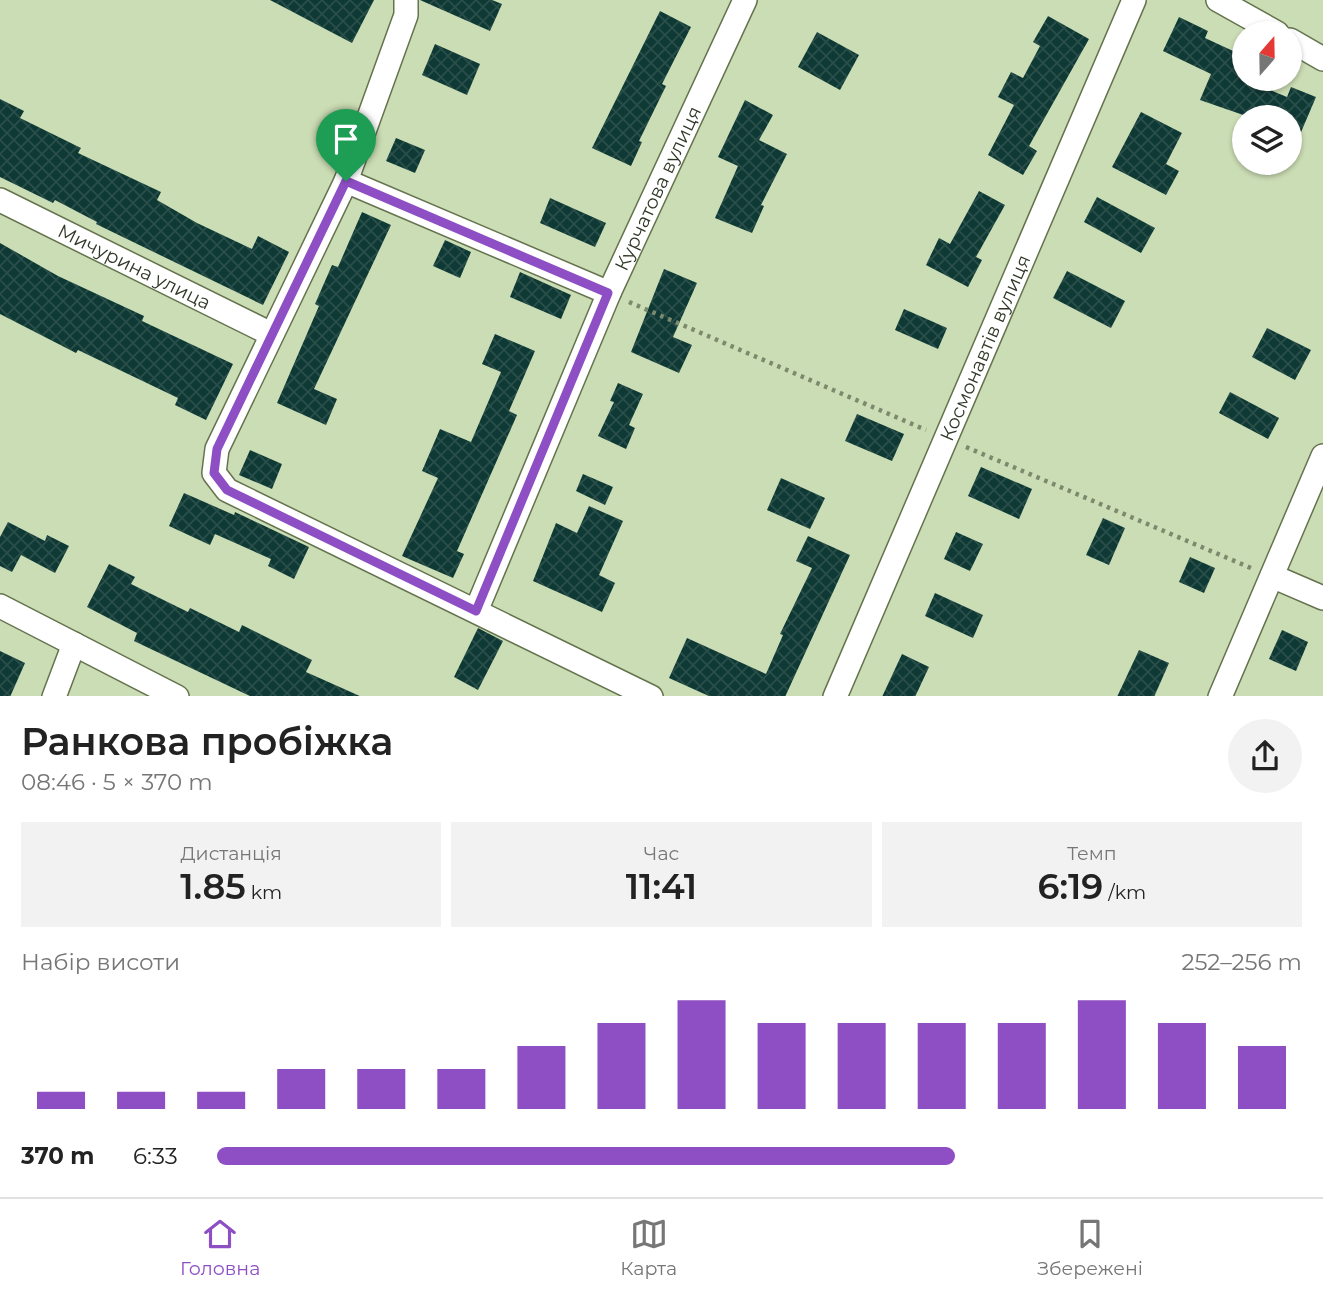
<!DOCTYPE html>
<html lang="uk">
<meta charset="utf-8">
<style>
body{margin:0;font-family:Montserrat,sans-serif;background:#f2f2f2;color:#222;height:100vh;display:flex;flex-direction:column;font-size:26px;white-space:nowrap}
*{box-sizing:border-box;margin:0}
p{font-size:23px;color:#767676}
.icon{flex:none;width:38px;height:38px;fill:none;stroke:currentColor;stroke-width:2;stroke-linecap:round;stroke-linejoin:round}
.map{position:relative;height:696px;overflow:hidden}
.side{display:flex;flex-direction:column;background:#fff;flex:1}
.side>*{flex:none}
.needle{width:46px;rotate:20deg}
.fabs{position:absolute;left:1232px;top:21px;display:grid;gap:14px}
.fabs a{display:grid;place-items:center;width:70px;height:70px;border-radius:50%;background:#fff;box-shadow:0 2px 5px #0004;font-size:35px}
.pin{position:absolute;display:grid;place-items:center;width:60px;height:60px;color:#fff;margin:-72px -30px;border-radius:50% 50% 50% 0;rotate:-45deg;box-shadow:0 0 7px #0007}
.pin .icon{rotate:45deg}
.round{display:grid;place-items:center;flex:none;width:74px;height:74px;border-radius:37px;background:#f2f2f2}
.summary{display:flex;align-items:center;justify-content:space-between;height:119px;padding:0 21px}
h1{font-size:38px;font-weight:600;line-height:52px}
.stats{display:grid;grid-template-columns:repeat(3,1fr);gap:10px;height:119px;padding:7px 21px}
.stats div{display:grid;align-content:center;border-radius:0px;background:#f2f2f2;text-align:center}
.stats b{font-size:35px;font-weight:600}
.stats small{font-size:19px;font-weight:400}
.stats p{font-size:19px}
.chart{height:196px;padding:14px 21px}
.chart p{display:flex;justify-content:space-between}
.chart svg{width:100%;height:126px;margin-top:7px;stroke:#8e4ec4;stroke-width:6}
ul{padding:0 21px;list-style:none;font-size:23px}
li{display:grid;grid-template-columns:112px 84px 1fr;align-items:center;height:52px}
li i{height:18px;border-radius:9px;background:#8e4ec4}
.tabs{display:flex;justify-content:space-around;align-items:center;height:98px;border-top:2px solid #e0e0e0;background:#fff;font-size:19px;color:#767676}
.tabs a{display:grid;justify-items:center;gap:4px}
.tabs .selected{color:#8e4ec4}
.map>svg:first-child{display:block}
</style>
<div class="map">
<svg width="1323" height="697" viewBox="0 0 1323 697">
<defs>
<pattern id="building-cross-hatch" width="8" height="8" patternUnits="userSpaceOnUse" patternTransform="scale(1.75)"><rect width="8" height="8" fill="#0f3935"/><path d="M0 0l8 8M0 8l8-8" fill="none" stroke="#2a4e4a"/></pattern>
</defs>
<rect width="100%" height="100%" fill="#cbddb4"/>
<g fill="url(#building-cross-hatch)">
<polygon points="270,0 374,0 352,43"/>
<polygon points="420,0 492,0 502,4 490,31"/>
<polygon points="660,11 691,27 662,84 666,86 639,141 642,142 631,166 592,148"/>
<polygon points="1048,16 1089,39 1029,146 1037,151 1023,175 988,155 1014,105 998,97 1011,72 1023,78 1040,46 1033,42"/>
<polygon points="1179,17 1208,31 1205,38 1244,56 1244,79 1287,97 1291,87 1316,97 1290,158 1290,117 1249,117 1200,100 1211,74 1163,51"/>
<polygon points="817,32 859,55 840,90 798,67"/>
<polygon points="435,44 480,64 467,95 422,75"/>
<polygon points="0,99 24,111 20,118 81,148 78,153 161,192 157,200 197,223 252,249 258,236 289,252 263,305 96,224 97,222 55,200 53,203 0,177"/>
<polygon points="745,100 773,115 759,140 787,154 761,205 764,206 752,233 715,218 738,166 718,157"/>
<polygon points="1141,112 1182,133 1166,164 1179,171 1166,195 1112,167"/>
<polygon points="396,138 425,150 415,173 386,161"/>
<polygon points="979,191 1005,205 976,257 982,260 968,287 926,265 939,238 950,244"/>
<polygon points="1097,197 1155,228 1141,253 1084,222"/>
<polygon points="550,198 606,223 595,247 540,223"/>
<polygon points="362,212 391,225 314,389 337,399 326,425 277,403 319,306 315,304 332,265 338,267"/>
<polygon points="445,240 471,252 460,278 433,266"/>
<polygon points="0,243 58,276 144,316 142,321 233,364 206,420 175,405 178,398 78,350 76,353 0,314"/>
<polygon points="664,269 697,283 673,337 692,345 679,373 631,352"/>
<polygon points="1067,271 1125,301 1111,328 1053,298"/>
<polygon points="520,272 571,295 561,319 510,297"/>
<polygon points="904,309 947,328 938,349 895,330"/>
<polygon points="1267,328 1311,350 1295,380 1252,357"/>
<polygon points="495,334 535,351 509,411 517,415 457,551 464,554 453,578 402,556 438,478 422,471 440,429 471,442 501,372 482,364"/>
<polygon points="618,383 643,394 629,425 635,428 626,449 598,436 614,402 610,401"/>
<polygon points="1230,392 1279,418 1268,439 1219,413"/>
<polygon points="857,414 904,434 892,461 845,441"/>
<polygon points="250,450 282,464 272,489 239,475"/>
<polygon points="981,467 1032,489 1019,519 968,496"/>
<polygon points="583,474 613,487 605,505 576,491"/>
<polygon points="781,478 825,498 810,529 767,510"/>
<polygon points="184,493 234,515 235,512 309,547 294,579 268,566 271,559 215,534 210,545 169,526"/>
<polygon points="589,506 623,521 599,575 615,583 602,612 533,581 556,523 577,533"/>
<polygon points="1103,518 1125,528 1109,565 1086,555"/>
<polygon points="8,522 45,541 47,535 69,546 55,573 21,555 12,572 0,566 0,537"/>
<polygon points="956,532 983,544 970,571 944,559"/>
<polygon points="808,536 850,555 785,697 711,697 669,678 687,638 766,674 783,635 780,634 812,568 796,561"/>
<polygon points="1190,557 1215,568 1204,593 1179,582"/>
<polygon points="109,564 135,577 131,584 188,612 190,608 239,632 242,625 312,660 306,672 362,697 252,697 134,641 137,633 87,607"/>
<polygon points="935,593 983,615 973,638 925,616"/>
<polygon points="478,628 503,641 478,690 454,677"/>
<polygon points="1282,630 1308,642 1296,671 1269,659"/>
<polygon points="1139,650 1169,663 1154,697 1117,697"/>
<polygon points="0,651 25,663 10,697 0,697"/>
<polygon points="902,654 929,667 915,697 882,697"/>
</g>
<g fill="none" stroke-linecap="round" stroke-linejoin="round">
<defs>
<g id="street">
<polyline points="406,0 406,15 346,181 217,449 214,473 227,490 651,697"/>
<polyline points="1218,0 1277,33"/>
<polyline points="1290,40 1323,59"/>
<polyline points="346,181 609,293"/>
<path id="s1" d="M0 200 271 334"/>
<polyline points="1272,576 1323,598"/>
<polyline points="0,606 177,697"/>
<path id="s2" d="M476 611 609 293 745 0"/>
<polyline points="54,697 74,644"/>
<path id="s3" d="M835 697 1134 0"/>
<polyline points="1220,697 1323,456"/>
</g>
</defs>
<use href="#street" stroke="#64734e" stroke-width="26"/>
<g stroke="#7c896c" stroke-width="4.5" stroke-dasharray="3.5 5" stroke-linecap="butt">
<polyline points="629,302 926,430"/>
<polyline points="966,447 1251,568"/>
</g>
<use href="#street" stroke="#fff" stroke-width="23"/>
</g>
<g fill="none" stroke-linecap="round" stroke-linejoin="round">
<defs>
<polygon id="route" points="346,181 608,293 476,611 227,490 214,473 217,449"/>
</defs>
<use href="#route" stroke="#fff" stroke-width="14"/>
<use href="#route" stroke="#8e4ec4" stroke-width="9"/>
</g>
<g text-anchor="middle" dominant-baseline="central" stroke-width="7" stroke-linejoin="round" paint-order="stroke">
<g font-size="19" fill="#313827" stroke="#d8eac0">
<text stroke="none"><textPath href="#s2" startOffset="460">Курчатова вулиця</textPath></text>
<text stroke="none"><textPath href="#s1" startOffset="150">Мичурина улица</textPath></text>
<text stroke="none"><textPath href="#s3" startOffset="380">Космонавтів вулиця</textPath></text>
</g>
</g>
</svg>
<div class="fabs">
<a><svg class="needle" viewBox="-14 -14 28 28"><path d="M0-13l5 13h-10z" fill="#e53935"/><path d="M0 13l5-13h-10z" fill="#767676"/></svg></a>
<a><svg class="icon" aria-label="layers" viewBox="0 0 24 24"><path d="M12 4l9 5-9 5-9-5zM3 14l9 5 9-5"/></svg></a>
</div>
<div class="pin" style="left:346px;top:181px;background:#1e9e55"><svg class="icon" aria-label="arrive" viewBox="0 0 24 24"><path d="M6 21V4h12l-3 4 3 4H6"/></svg></div>
</div>
<section class="side">
<div class="summary"><div><h1>Ранкова пробіжка</h1><p>08:46 · 5 × 370 m</p></div><a class="round"><svg class="icon" aria-label="share" viewBox="0 0 24 24"><path d="M12 15V3M7 8l5-5 5 5M5 13v7h14v-7"/></svg></a></div>
<div class="stats">
<div><p>Дистанція</p><b>1.85<small> km</small></b></div>
<div><p>Час</p><b>11:41</b></div>
<div><p>Темп</p><b>6:19<small> /km</small></b></div>
</div>
<div class="chart"><p><span>Набір висоти</span>252–256 m</p>
<svg viewBox="0 0 160 44" preserveAspectRatio="none"><path d="M5 44V38M15 44V38M25 44V38M35 44V30M45 44V30M55 44V30M65 44V22M75 44V14M85 44V6M95 44V14M105 44V14M115 44V14M125 44V14M135 44V6M145 44V14M155 44V22"/></svg>
</div>
<ul>
<li><b>370 m</b>6:33<i style="width:68%"></i></li>
</ul>
</section>
<nav class="tabs">
<a class="selected"><svg class="icon" aria-label="home" viewBox="0 0 24 24"><path d="M3 11l9-7 9 7M6 9v11h12V9"/></svg>Головна</a>
<a><svg class="icon" aria-label="map" viewBox="0 0 24 24"><path d="M3 6l6-2 6 2 6-2v14l-6 2-6-2-6 2zM9 4v14M15 6v14"/></svg>Карта</a>
<a><svg class="icon" aria-label="saved" viewBox="0 0 24 24"><path d="M7 4h10v16l-5-4-5 4z"/></svg>Збережені</a>
</nav>
